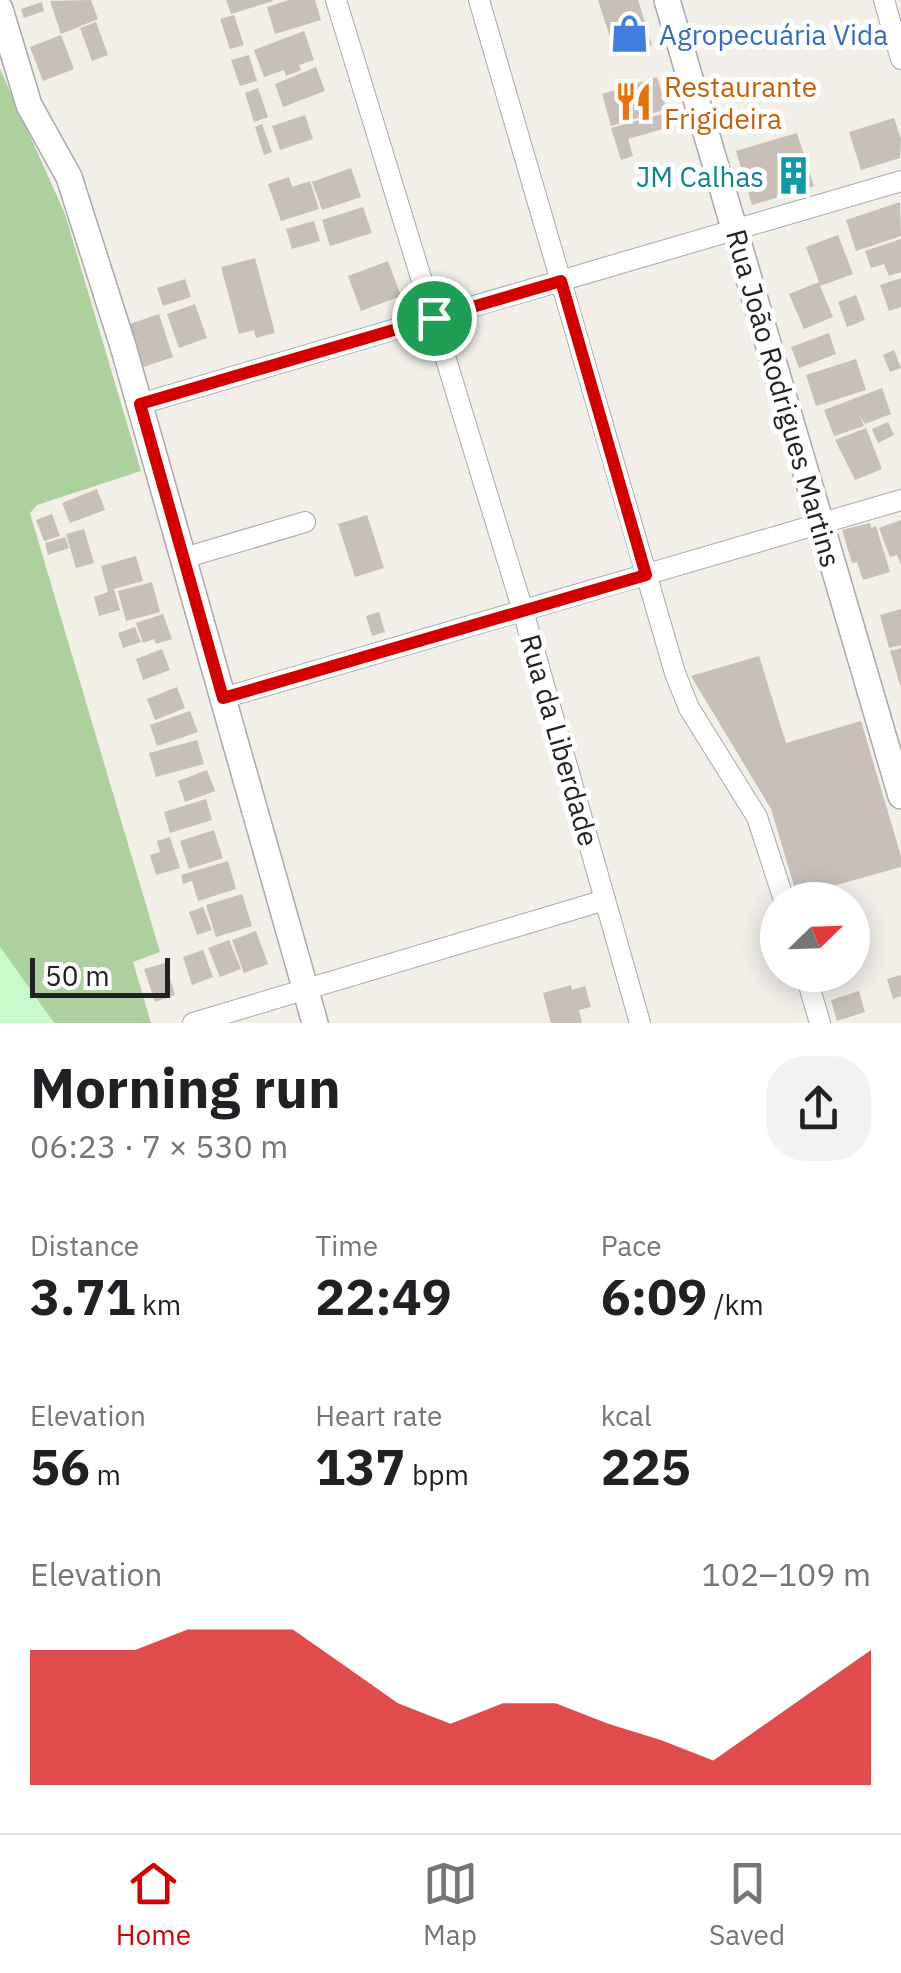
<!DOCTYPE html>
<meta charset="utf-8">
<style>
body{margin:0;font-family:"IBM Plex Sans",sans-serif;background:#f2f2f2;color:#202124;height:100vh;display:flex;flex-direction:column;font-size:38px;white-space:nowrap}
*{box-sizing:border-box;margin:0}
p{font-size:32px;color:#757577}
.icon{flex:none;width:55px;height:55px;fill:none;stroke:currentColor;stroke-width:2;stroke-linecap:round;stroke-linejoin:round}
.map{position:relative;height:1023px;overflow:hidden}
.drawer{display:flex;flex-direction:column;background:#fff;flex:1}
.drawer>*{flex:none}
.needle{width:65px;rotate:67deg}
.controls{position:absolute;left:760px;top:882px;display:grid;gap:20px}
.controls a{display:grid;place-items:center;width:110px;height:110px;border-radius:50%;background:#fff;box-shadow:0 5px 25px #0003;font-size:50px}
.scale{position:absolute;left:30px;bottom:25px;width:140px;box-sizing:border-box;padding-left:10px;border:5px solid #222;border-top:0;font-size:28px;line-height:35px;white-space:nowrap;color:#222;-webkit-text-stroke:8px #fff;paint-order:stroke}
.pin{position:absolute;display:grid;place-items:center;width:85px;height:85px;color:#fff;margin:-42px;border:5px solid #fff;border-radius:50%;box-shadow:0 2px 10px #0007}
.round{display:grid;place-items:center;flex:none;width:105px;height:105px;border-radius:40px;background:#f2f2f2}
.headline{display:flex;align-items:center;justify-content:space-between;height:170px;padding:0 30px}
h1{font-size:55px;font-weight:700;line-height:75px}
.metrics{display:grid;grid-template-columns:repeat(3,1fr);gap:15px;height:170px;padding:10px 30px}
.metrics div{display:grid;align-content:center}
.metrics b{font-size:50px;font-weight:700}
.metrics small{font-size:28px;font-weight:400}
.metrics p{font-size:28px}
.chart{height:280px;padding:20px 30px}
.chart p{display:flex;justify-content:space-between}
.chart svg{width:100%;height:180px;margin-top:10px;fill:#d40000;opacity:.7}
.tabs{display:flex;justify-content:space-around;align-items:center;height:140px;border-top:2px solid #e0e0e0;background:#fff;font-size:28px;color:#757577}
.tabs a{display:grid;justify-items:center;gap:5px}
.tabs .on{color:#d40000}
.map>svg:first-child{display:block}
</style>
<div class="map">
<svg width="901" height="1023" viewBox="0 0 901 1023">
<rect width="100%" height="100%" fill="#f2efe9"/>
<polygon fill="#add19e" points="0,69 65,214 141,471 37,505 30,513 160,952 133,962 151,1023 54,1023 0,947"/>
<polygon fill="#c8facc" points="0,947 54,1023 0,1023"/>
<g fill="#c7bfb8">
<polygon points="91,0 98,19 61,34 50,1"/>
<polygon points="226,0 273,0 273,1 231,14"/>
<polygon points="289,0 315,0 321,20 275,34 267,7"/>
<polygon points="598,0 638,0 652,45 616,56"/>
<polygon points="42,2 44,11 24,18 21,9"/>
<polygon points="234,15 244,45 230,49 220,19"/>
<polygon points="96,22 108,55 92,61 80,28"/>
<polygon points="304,31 314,60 299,65 301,70 286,76 284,70 264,77 254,50"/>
<polygon points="61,35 74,69 43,81 30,47"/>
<polygon points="249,55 257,81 240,86 231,60"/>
<polygon points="316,67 325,91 283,107 275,84"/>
<polygon points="657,77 667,109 611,126 602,94"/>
<polygon points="258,88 268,117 254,122 245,93"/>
<polygon points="666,113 670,127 628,139 633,156 621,160 611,128"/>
<polygon points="305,115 313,139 280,150 272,126"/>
<polygon points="894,118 901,139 900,158 861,170 849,132"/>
<polygon points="262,124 272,152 264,155 255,127"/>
<polygon points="797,133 814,186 752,205 736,151"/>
<polygon points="351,168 361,197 322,210 312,182"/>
<polygon points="289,177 292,187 310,181 319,209 281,221 268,184"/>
<polygon points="900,202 901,236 856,251 846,220"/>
<polygon points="363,207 372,233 330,246 322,220"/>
<polygon points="314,221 320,241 292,249 286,229"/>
<polygon points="838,235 853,274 820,286 833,317 804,329 789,294 819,282 806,247"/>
<polygon points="901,239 901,272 889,276 884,264 871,268 865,251"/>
<polygon points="255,258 275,333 256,338 254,330 239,334 221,267"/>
<polygon points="388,261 401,296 361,311 348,276"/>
<polygon points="901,278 901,307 889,311 880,285"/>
<polygon points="185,279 191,297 163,306 157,288"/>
<polygon points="856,295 865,320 847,327 838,302"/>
<polygon points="195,304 207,338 179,348 167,314"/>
<polygon points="159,314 173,357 138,369 124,326"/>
<polygon points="829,333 836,354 799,368 791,347"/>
<polygon points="894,350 901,368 890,372 883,355"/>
<polygon points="856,359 866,390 816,406 806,375"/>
<polygon points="882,388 891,414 865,424 859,414 864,426 834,436 824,410"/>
<polygon points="888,422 894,435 878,443 872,429"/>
<polygon points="866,428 882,469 855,480 835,440"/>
<polygon points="97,489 105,510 70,523 62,503"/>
<polygon points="52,514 60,536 44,541 36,520"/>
<polygon points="367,515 384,568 355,577 338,524"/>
<polygon points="901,520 901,565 897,555 890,557 879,528"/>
<polygon points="870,523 871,528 876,526 890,572 863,580 857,562 852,563 842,530"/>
<polygon points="84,529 94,563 76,568 66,534"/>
<polygon points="65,537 69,548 48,555 45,543"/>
<polygon points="136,556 143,581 114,589 120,610 99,616 94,597 108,592 101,566"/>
<polygon points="152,582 160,612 126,621 118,591"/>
<polygon points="901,609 901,645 889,648 880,615"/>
<polygon points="379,612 385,632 372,636 366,616"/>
<polygon points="163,614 172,639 156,644 154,639 143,643 136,623"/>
<polygon points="135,627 141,642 123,648 118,633"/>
<polygon points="901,648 901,685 900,685 890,651"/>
<polygon points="162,649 170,670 143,680 136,659"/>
<polygon points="759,656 786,743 861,721 901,856 901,867 797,896 771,809 691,676"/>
<polygon points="177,687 185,708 155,720 147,699"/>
<polygon points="190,711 198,732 157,746 150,725"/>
<polygon points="197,740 204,764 156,777 149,753"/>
<polygon points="207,770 215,791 185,802 178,781"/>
<polygon points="206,799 212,820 170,833 164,812"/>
<polygon points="214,830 223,858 189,869 180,841"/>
<polygon points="170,837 180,868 156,875 150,855 160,852 157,841"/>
<polygon points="228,861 236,889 198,901 192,881 183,884 181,875"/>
<polygon points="242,894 252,926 216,937 206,905"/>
<polygon points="203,907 212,930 197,935 189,912"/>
<polygon points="256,931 268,964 244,973 232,940"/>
<polygon points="229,940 241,969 220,977 208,948"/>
<polygon points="203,950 213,977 192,985 183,957"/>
<polygon points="165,963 175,995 155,1002 144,969"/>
<polygon points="901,975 901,996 893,999 887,979"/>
<polygon points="571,985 572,990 585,986 591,1007 579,1010 582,1023 551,1023 543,993"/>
<polygon points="859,991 865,1012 837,1021 831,1000"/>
</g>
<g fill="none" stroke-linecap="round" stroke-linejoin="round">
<defs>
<g id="minor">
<polyline points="336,0 523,611 640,1023"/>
<polyline points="479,0 675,673 689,708 757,817 784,900"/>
<polyline points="884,0 901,59"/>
<polyline points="140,404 901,181"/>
<polyline points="184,558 305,522"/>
<polyline points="223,698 901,500"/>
<polyline points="806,975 820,1023"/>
<polyline points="193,1023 605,900"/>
</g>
<g id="tertiary">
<polyline points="667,0 901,796"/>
<polyline points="0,9 29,105 69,177 123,346 315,1023"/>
</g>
</defs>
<use href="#minor" stroke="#a9a9a9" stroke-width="22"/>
<use href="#tertiary" stroke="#a9a9a9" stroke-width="28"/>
<use href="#minor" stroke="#fff" stroke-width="20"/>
<use href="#tertiary" stroke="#fff" stroke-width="25"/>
</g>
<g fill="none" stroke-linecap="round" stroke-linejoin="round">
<defs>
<polygon id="route" points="561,281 646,575 223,698 140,404"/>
</defs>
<use href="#route" stroke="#fff" stroke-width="20"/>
<use href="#route" stroke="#d40000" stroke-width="12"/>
</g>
<defs>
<symbol id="shop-bare" viewBox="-9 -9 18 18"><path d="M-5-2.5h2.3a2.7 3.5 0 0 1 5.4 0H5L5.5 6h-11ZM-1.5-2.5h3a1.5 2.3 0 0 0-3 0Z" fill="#3f7fe0" stroke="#fff" stroke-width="2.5" paint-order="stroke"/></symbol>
<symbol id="restaurant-bare" viewBox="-9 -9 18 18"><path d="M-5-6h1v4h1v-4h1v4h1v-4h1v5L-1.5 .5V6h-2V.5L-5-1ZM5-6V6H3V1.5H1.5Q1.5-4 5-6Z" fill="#e8710a" stroke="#fff" stroke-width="2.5" paint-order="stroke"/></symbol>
<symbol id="building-bare" viewBox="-9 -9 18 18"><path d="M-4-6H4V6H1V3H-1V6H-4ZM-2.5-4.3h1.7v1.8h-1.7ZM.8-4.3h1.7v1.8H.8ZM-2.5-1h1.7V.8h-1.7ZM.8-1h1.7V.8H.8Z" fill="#0f9aa8" stroke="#fff" stroke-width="2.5" paint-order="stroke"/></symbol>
</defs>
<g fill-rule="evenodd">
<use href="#shop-bare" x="602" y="6" width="55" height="55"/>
<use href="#restaurant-bare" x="606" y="74" width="55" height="55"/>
<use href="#building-bare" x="766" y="148" width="55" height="55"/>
</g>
<g text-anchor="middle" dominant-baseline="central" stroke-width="10" stroke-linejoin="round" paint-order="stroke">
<g font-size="28" fill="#366cbe" stroke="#fff" text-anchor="start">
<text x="659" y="34">Agropecuária Vida</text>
</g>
<g font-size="28" fill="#c56008" stroke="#fff" text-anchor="start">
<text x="664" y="86">Restaurante<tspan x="664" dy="32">Frigideira</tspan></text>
</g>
<g font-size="28" fill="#0d838f" stroke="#fff" text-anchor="end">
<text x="764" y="176">JM Calhas</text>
</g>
<g font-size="28" fill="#222" stroke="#fff">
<text transform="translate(784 398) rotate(74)">Rua João Rodrigues Martins</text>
<text transform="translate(560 740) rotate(74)">Rua da Liberdade</text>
</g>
</g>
</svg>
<div class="controls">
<a><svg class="needle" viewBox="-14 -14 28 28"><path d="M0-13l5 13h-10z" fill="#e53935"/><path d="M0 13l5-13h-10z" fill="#757577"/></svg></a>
</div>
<div class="scale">50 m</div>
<div class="pin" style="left:434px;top:318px;background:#1e9e55"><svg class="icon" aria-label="arrive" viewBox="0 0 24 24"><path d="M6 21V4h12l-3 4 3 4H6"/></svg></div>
</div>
<section class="drawer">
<div class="headline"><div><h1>Morning run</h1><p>06:23 · 7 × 530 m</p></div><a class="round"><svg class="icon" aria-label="share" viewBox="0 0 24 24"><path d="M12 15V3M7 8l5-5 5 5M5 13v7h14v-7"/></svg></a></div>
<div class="metrics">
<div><p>Distance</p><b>3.71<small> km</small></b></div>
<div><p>Time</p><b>22:49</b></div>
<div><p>Pace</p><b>6:09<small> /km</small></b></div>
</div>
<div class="metrics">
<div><p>Elevation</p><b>56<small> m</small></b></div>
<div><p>Heart rate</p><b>137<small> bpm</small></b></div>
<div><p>kcal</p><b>225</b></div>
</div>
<div class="chart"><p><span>Elevation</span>102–109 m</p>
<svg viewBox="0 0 160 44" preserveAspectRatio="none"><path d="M0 44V11L10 11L20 11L30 6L40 6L50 6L60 15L70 24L80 29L90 24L100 24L110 29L120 33L130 38L140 29L150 20L160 11V44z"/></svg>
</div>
</section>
<nav class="tabs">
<a class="on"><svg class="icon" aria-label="home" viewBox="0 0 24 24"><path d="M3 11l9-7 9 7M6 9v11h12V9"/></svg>Home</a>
<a><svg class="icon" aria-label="map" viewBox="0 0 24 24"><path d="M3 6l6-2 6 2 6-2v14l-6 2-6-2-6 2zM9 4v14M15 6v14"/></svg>Map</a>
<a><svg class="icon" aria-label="saved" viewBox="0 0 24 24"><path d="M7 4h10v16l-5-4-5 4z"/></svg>Saved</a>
</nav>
